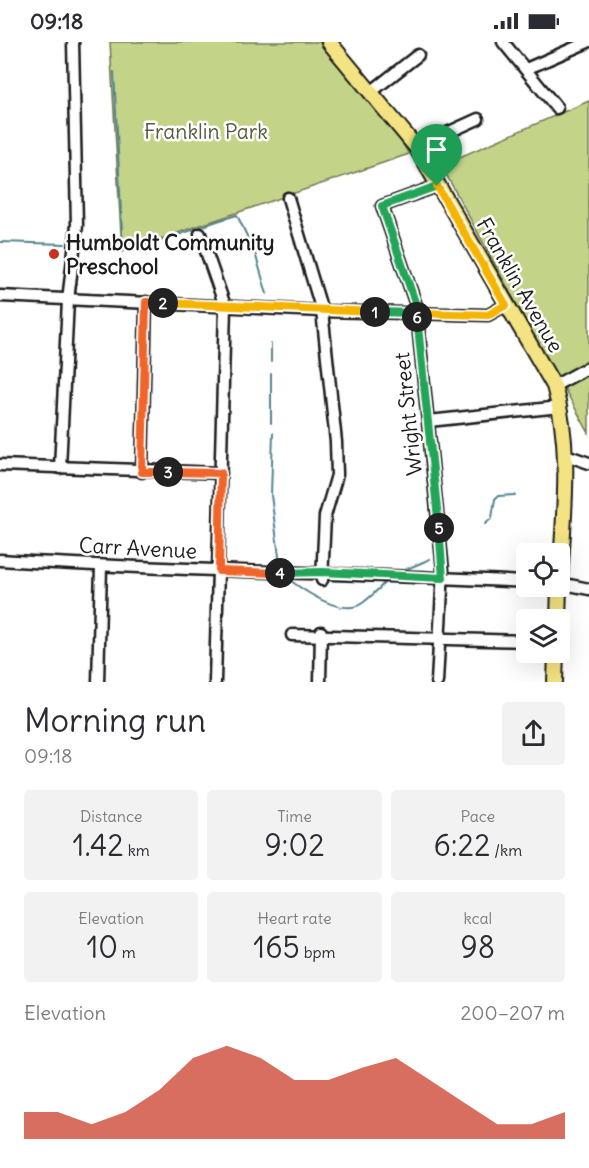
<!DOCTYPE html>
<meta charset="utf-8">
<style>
body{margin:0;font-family:Delius,sans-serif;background:#f2f2f3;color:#2b2b33;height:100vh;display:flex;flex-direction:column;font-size:22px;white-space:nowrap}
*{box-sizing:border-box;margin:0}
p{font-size:20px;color:#7c7c81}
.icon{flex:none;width:33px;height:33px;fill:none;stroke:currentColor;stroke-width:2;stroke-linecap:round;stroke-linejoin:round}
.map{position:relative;height:640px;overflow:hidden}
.sheet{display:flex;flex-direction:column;background:#fff;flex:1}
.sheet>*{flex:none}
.fabs{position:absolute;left:516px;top:501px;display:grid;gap:12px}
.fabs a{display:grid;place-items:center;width:54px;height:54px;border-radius:6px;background:#fff;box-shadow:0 6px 24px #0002;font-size:30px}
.pin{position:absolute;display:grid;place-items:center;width:51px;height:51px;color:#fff;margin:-62px -26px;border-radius:50% 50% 50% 0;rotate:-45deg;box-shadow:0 0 6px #0007}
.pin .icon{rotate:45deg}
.km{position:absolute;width:30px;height:30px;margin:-15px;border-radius:50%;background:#222;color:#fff;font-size:16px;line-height:30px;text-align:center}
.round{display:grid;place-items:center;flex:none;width:63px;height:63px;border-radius:6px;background:#f2f2f3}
.head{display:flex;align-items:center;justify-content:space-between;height:102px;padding:0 24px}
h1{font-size:33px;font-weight:600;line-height:45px}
.figures{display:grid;grid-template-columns:repeat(3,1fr);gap:9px;height:102px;padding:6px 24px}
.figures div{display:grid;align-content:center;border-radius:6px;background:#f2f2f3;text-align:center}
.figures b{font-size:30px;font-weight:600}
.figures small{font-size:16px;font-weight:400}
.figures p{font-size:16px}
.chart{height:168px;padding:12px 24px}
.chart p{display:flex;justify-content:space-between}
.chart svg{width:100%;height:108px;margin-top:6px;fill:#c8321e;opacity:.7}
.status{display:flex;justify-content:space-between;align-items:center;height:42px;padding:0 30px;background:#fff;direction:ltr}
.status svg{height:16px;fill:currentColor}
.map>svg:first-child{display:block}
</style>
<div class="status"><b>09:18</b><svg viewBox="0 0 49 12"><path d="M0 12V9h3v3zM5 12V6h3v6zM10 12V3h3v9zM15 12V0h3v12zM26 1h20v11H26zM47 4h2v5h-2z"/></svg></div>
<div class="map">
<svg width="589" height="640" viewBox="0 0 589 640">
<rect width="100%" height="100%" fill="#fff"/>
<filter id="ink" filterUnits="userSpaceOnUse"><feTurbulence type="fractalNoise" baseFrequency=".0167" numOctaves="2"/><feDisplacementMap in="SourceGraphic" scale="12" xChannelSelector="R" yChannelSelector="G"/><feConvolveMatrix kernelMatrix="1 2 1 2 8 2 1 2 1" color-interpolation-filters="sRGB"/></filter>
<g filter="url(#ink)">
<g fill="#c3d489" stroke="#707852" stroke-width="1.5">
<path d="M110 0H319C351 36 385 71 409 112L122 210Z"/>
<polygon points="589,59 589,320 559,334 554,331 441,123"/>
<polygon points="589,331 589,391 564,346"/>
</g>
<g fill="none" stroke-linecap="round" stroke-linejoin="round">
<g stroke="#56838f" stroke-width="2">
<polyline points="114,30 123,209"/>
<polyline points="0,200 65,202"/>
<path d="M82 204 113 203 123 209C163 201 198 184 237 173L255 211 267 252"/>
<polyline points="271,302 271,320"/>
<polyline points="271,332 271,381"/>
<polyline points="273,391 271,453 280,522"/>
<polyline points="485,482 492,476 495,457 498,454 515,453"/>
<polyline points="400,530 430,517"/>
<path d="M291 539C306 550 336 571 357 564 365 561 380 546 386 539"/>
</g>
<defs>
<g id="minor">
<polyline points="503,0 557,66"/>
<polyline points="526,27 588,0"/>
<polyline points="371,50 418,13"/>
<polyline points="416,105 478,77"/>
<polyline points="288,156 322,269 336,400 337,433 325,474 322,538"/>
<polyline points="200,192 225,264 215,640"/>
<polyline points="0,254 322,269 488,273 506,263"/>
<polyline points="554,344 589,325"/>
<polyline points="429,379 560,365"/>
<polyline points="566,413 589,421"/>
<polyline points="0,423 221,431"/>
<polyline points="60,426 68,258 77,183 73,0"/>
<polyline points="142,430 146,260"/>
<path d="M0 518C175 529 351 531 526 540"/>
<polyline points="560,541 589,547"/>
<polyline points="292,593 526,599"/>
<polyline points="98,640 101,524"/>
<polyline points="320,640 321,590"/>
<polyline points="437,640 443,528 416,263 382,164 437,144"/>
</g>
<g id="major">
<path d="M329 0 416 105 554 344C573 408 563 475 560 541"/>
<polyline points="558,578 559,544"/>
<polyline points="555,640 556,610"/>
</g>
</defs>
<use href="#minor" stroke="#1c1c1c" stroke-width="15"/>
<use href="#major" stroke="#1c1c1c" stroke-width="18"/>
<use href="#minor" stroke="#fff" stroke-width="10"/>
<use href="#major" stroke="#f4e382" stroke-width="14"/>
</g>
</g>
<g fill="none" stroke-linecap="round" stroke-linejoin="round" filter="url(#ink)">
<defs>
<polyline id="split-1" points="375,270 416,271 416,263 382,164 437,144"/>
<polyline id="split-2" points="163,261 375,270"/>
<polyline id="split-3" points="163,261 146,260 142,430 168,430"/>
<polyline id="split-4" points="168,430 221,431 219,529 280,531"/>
<polyline id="split-5" points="280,531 323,530 443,536 439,486"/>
<polyline id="split-6" points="417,275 439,486"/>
<polyline id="split-7" points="417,275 416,271 488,273 506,263 437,144"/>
</defs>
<use href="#split-1" stroke="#fff" stroke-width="12"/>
<use href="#split-2" stroke="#fff" stroke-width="12"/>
<use href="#split-3" stroke="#fff" stroke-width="12"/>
<use href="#split-4" stroke="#fff" stroke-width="12"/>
<use href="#split-5" stroke="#fff" stroke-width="12"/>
<use href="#split-6" stroke="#fff" stroke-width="12"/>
<use href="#split-7" stroke="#fff" stroke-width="12"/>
<use href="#split-1" stroke="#22a559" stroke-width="8"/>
<use href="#split-2" stroke="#f5b400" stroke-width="8"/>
<use href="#split-3" stroke="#f0652b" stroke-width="8"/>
<use href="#split-4" stroke="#f0652b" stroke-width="8"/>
<use href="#split-5" stroke="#22a559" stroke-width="8"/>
<use href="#split-6" stroke="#22a559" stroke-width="8"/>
<use href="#split-7" stroke="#f5b400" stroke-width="8"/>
</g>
<circle fill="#c8321e" stroke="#fff" stroke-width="2" cx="54" cy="212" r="6"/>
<g text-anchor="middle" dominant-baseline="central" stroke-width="5" stroke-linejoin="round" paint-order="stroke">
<g font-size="21" fill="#565c42" stroke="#fff">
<text x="206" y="89">Franklin Park</text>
</g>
<g font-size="21" font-weight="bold" fill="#1c1c1c" stroke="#fff" text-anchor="start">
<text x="66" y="200">Humboldt Community<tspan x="66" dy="24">Preschool</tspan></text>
</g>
<g font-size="21" fill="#1c1c1c" stroke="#fff">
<text transform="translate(520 243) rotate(60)">Franklin Avenue</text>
<text transform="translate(408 372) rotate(-96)">Wright Street</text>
<text transform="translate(138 506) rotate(3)">Carr Avenue</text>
</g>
</g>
</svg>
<div class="fabs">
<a><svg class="icon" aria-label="locate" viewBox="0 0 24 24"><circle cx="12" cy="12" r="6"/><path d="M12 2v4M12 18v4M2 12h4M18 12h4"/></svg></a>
<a><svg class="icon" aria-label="layers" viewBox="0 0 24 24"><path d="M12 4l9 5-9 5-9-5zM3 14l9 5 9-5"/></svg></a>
</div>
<div class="pin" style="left:437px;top:144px;background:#1e9e55"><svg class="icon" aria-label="arrive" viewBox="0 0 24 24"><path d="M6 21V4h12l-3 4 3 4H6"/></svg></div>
<b class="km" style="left:375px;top:270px">1</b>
<b class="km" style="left:163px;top:261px">2</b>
<b class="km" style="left:168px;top:430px">3</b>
<b class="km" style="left:280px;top:531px">4</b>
<b class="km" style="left:439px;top:486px">5</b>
<b class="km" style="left:417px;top:275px">6</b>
</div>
<section class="sheet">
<div class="head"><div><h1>Morning run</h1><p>09:18</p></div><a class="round"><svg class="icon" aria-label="share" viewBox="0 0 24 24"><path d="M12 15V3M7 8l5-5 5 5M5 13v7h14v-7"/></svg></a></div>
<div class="figures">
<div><p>Distance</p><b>1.42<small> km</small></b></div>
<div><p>Time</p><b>9:02</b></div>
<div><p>Pace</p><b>6:22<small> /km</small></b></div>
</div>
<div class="figures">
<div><p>Elevation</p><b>10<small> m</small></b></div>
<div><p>Heart rate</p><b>165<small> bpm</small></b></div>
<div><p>kcal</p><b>98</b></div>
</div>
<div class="chart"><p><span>Elevation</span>200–207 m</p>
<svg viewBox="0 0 160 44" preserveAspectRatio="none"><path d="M0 44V33L10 33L20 38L30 33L40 24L50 11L60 6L70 11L80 20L90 20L100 15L110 11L120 20L130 29L140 38L150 38L160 33V44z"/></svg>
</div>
</section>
